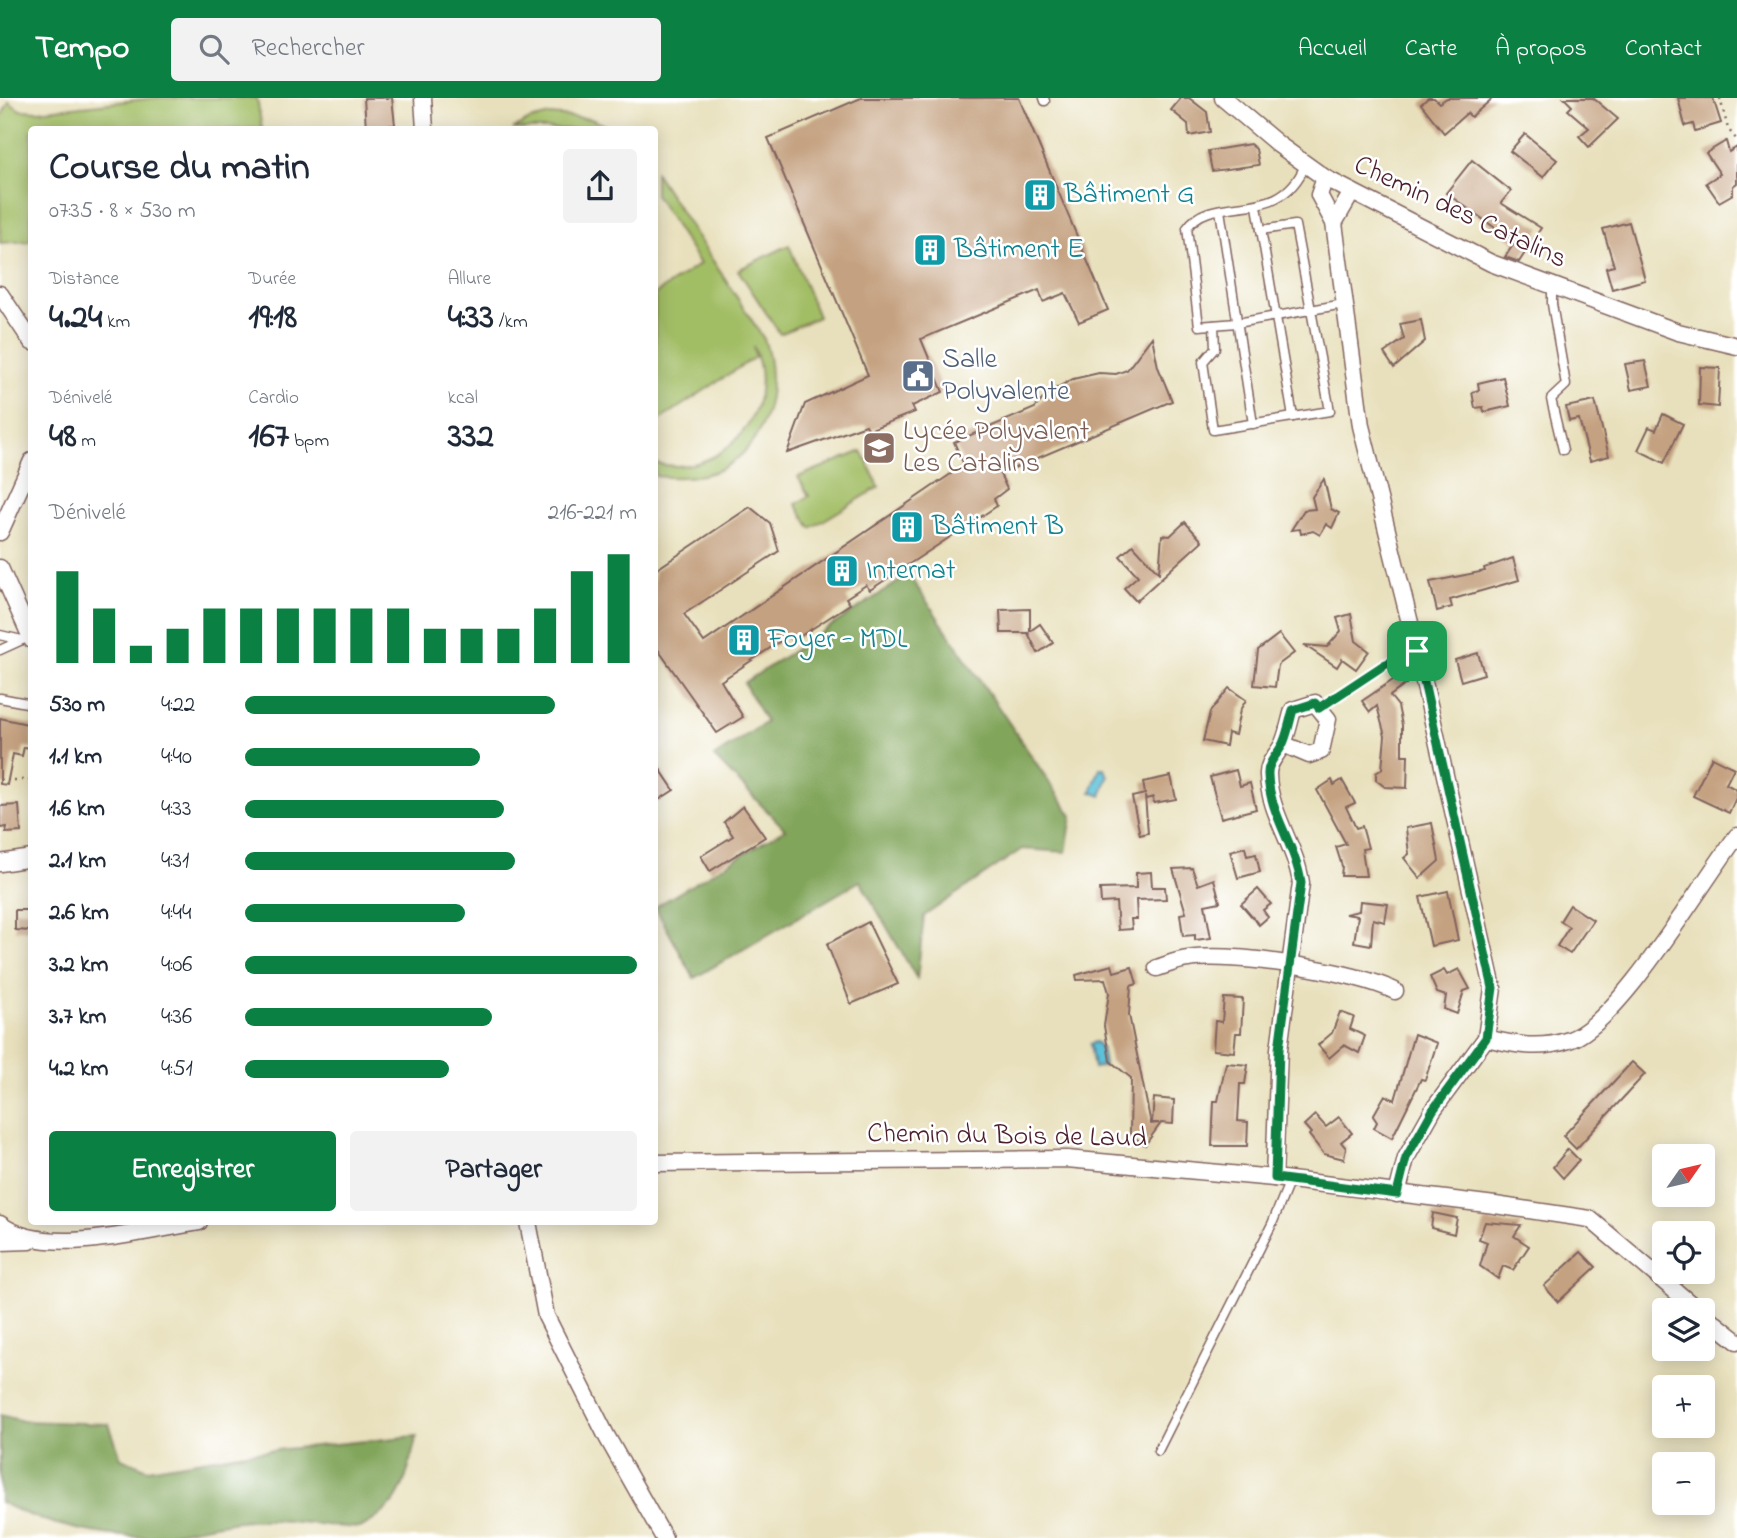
<!DOCTYPE html>
<html lang="fr">
<meta charset="utf-8">
<style>
body{margin:0;font-family:"Indie Flower",sans-serif;background:#f2f2f3;color:#1f2937;height:100vh;display:flex;flex-direction:column;font-size:26px;white-space:nowrap}
*{box-sizing:border-box;margin:0}
p{font-size:23px;color:#747a83}
.icon{flex:none;width:38px;height:38px;fill:none;stroke:currentColor;stroke-width:2;stroke-linecap:round;stroke-linejoin:round}
.map{position:relative;flex:1;overflow:hidden}
.sheet{position:absolute;left:28px;top:28px;width:630px;height:1099px;display:flex;flex-direction:column;background:#fff;border-radius:7px;box-shadow:0 4px 18px #0003}
.sheet>*{flex:none}
.needle{width:46px;rotate:56deg}
.buttons{position:absolute;left:1652px;top:1046px;display:grid;gap:14px}
.buttons a{display:grid;place-items:center;width:63px;height:63px;border-radius:7px;background:#fff;box-shadow:0 4px 18px #0003;font-size:35px}
.pin{position:absolute;display:grid;place-items:center;width:60px;height:60px;color:#fff;margin:-30px;border-radius:14px;box-shadow:0 4px 10px #0006}
.round{display:grid;place-items:center;flex:none;width:74px;height:74px;border-radius:7px;background:#f2f2f3}
.head{display:flex;align-items:center;justify-content:space-between;height:119px;padding:0 21px}
h1{font-size:38px;font-weight:800;line-height:52px}
.figures{display:grid;grid-template-columns:repeat(3,1fr);gap:10px;height:119px;padding:7px 21px}
.figures div{display:grid;align-content:center}
.figures b{font-size:35px;font-weight:800}
.figures small{font-size:19px;font-weight:400}
.figures p{font-size:19px}
.chart{height:196px;padding:14px 21px}
.chart p{display:flex;justify-content:space-between}
.chart svg{width:100%;height:126px;margin-top:7px;stroke:#0b8043;stroke-width:6}
.action{display:flex;gap:14px;margin-top:auto;padding:14px 21px}
.action a{flex:1;height:80px;border-radius:7px;background:#0b8043;color:#fff;font-size:28px;font-weight:800;line-height:80px;text-align:center}
.action a+a{background:#f2f2f3;color:#1f2937}
ul{padding:0 21px;list-style:none;font-size:23px}
li{display:grid;grid-template-columns:112px 84px 1fr;align-items:center;height:52px}
li i{height:18px;border-radius:9px;background:#0b8043}
header{display:flex;align-items:center;gap:42px;box-sizing:border-box;height:98px;padding:0 35px;background:#0b8043;color:#fff}
header strong{font-size:33px}
nav{display:flex;gap:38px;margin-inline-start:auto;font-size:24px}
.search{width:490px;height:63px;background:#f2f2f3;display:flex;align-items:center;gap:18px;box-sizing:border-box;padding:0 24px;border-radius:7px;color:#747a83;font-size:26px}
.map>svg:first-child{display:block}
</style>
<header>
<strong>Tempo</strong>
<div class="search"><svg class="icon" aria-label="search" viewBox="0 0 24 24"><circle cx="10" cy="10" r="6"/><path d="M15 15l6 6"/></svg>Rechercher</div>
<nav><a>Accueil</a><a>Carte</a><a>À propos</a><a>Contact</a></nav>
</header>
<div class="map">
<svg width="1737" height="1440" viewBox="0 0 1737 1440">
<rect width="100%" height="100%" fill="#fff"/>
<filter id="ink" filterUnits="userSpaceOnUse"><feTurbulence type="fractalNoise" baseFrequency=".0143" numOctaves="2"/><feDisplacementMap in="SourceGraphic" scale="14" xChannelSelector="R" yChannelSelector="G"/><feConvolveMatrix kernelMatrix="1 2 1 2 8 2 1 2 1" color-interpolation-filters="sRGB"/></filter>
<filter id="wash" filterUnits="userSpaceOnUse"><feTurbulence type="fractalNoise" baseFrequency=".00686" numOctaves="4" result="noise"/><feDisplacementMap in="SourceGraphic" scale="28" xChannelSelector="R" yChannelSelector="G"/><feGaussianBlur stdDeviation="1.57" result="paint"/><feColorMatrix in="noise" values="0 0 0 0 0 0 0 0 0 0 0 0 0 0 0 0 0 1.4 0 .05"/><feComposite in="paint" operator="in"/></filter>
<g filter="url(#wash)">
<rect width="100%" height="100%" fill="#e8e0bc"/>
<g fill="#a2be65" stroke="#766e48" stroke-width="2">
<polygon points="154,0 257,0 262,31 32,32 31,143 0,145 0,21 9,4 20,12 38,13"/>
<polygon points="550,17 591,21 615,31 513,31 530,22"/>
<path d="M655 74 764 241C781 288 768 348 719 372 699 381 675 380 655 378V365C721 383 783 312 753 248L755 259 655 325V196L700 166 655 97Z"/>
<polygon points="789,147 818,219 780,236 738,172"/>
<polygon points="862,353 879,389 811,430 796,406 809,398 798,379"/>
</g>
<g fill="#81a55a" stroke="#666242" stroke-width="2">
<polygon points="909,477 1072,718 1066,754 1022,751 924,818 917,881 860,783 694,880 655,809 785,731 714,659 766,624 744,585"/>
<path d="M0 1317 23 1323 109 1326 121 1360 148 1371 245 1355 417 1338C404 1383 406 1406 360 1430 324 1428 284 1420 248 1422 216 1425 185 1433 154 1439 103 1440 44 1427 0 1404Z"/>
</g>
<g fill="#5cc1da" stroke="#537082" stroke-width="2">
<polygon points="1100,670 1104,670 1108,678 1101,698 1091,694"/>
<polygon points="1096,944 1101,949 1104,968 1094,970 1090,946"/>
</g>
<g id="blocks">
<g fill="#c4a180">
<polygon points="364,0 392,0 395,27 366,30"/>
<polygon points="861,0 1019,0 1108,212 1079,224 1065,195 1043,204 1039,192 921,241 943,294 912,308 915,314 869,332 866,327 787,355 805,306 868,277 768,40"/>
<polygon points="1181,0 1189,0 1207,14 1210,34 1189,38 1188,26 1171,12"/>
<polygon points="1428,0 1434,0 1439,5 1447,0 1493,0 1471,19 1467,15 1444,35 1421,6"/>
<polygon points="1564,0 1593,0 1618,21 1589,49 1579,38 1589,30 1568,12 1572,8"/>
<polygon points="1678,0 1713,0 1721,25 1695,33 1693,26 1685,28"/>
<polygon points="1525,36 1557,62 1543,79 1510,53"/>
<polygon points="1726,43 1729,54 1737,49 1737,85 1733,88 1733,96 1719,104 1706,85 1720,76 1706,55"/>
<polygon points="1250,46 1256,51 1259,67 1212,73 1208,53"/>
<polygon points="1472,62 1511,93 1501,105 1541,130 1519,164 1505,159 1515,144 1446,95"/>
<polygon points="1629,124 1645,182 1612,191 1606,170 1614,168 1603,131"/>
<polygon points="1421,222 1425,243 1394,270 1384,255 1404,241 1400,226"/>
<polygon points="1152,239 1158,269 1172,303 1000,376 1007,391 994,401 997,408 870,492 866,487 846,500 850,506 793,543 788,538 721,583 743,619 717,635 654,546 654,473 750,409 770,425 779,453 684,516 704,544 964,367 954,344 1035,310 1049,294 1073,281 1099,275 1116,276 1127,272"/>
<polygon points="1645,263 1651,288 1631,292 1625,266"/>
<polygon points="1700,269 1720,270 1718,309 1699,307"/>
<polygon points="1503,279 1510,308 1484,314 1483,309 1475,310 1472,294 1479,292 1478,285"/>
<polygon points="1595,303 1609,358 1590,363 1579,321 1569,323 1566,309"/>
<polygon points="1663,316 1683,326 1664,365 1638,352 1649,329 1656,332"/>
<polygon points="1324,381 1331,411 1339,415 1332,430 1326,426 1320,437 1313,433 1301,436 1300,431 1291,432 1304,412 1315,411 1312,399"/>
<polygon points="1185,424 1202,443 1136,503 1124,490 1138,478 1120,458 1133,447 1159,475 1162,437 1170,438"/>
<polygon points="1513,460 1519,482 1450,502 1452,509 1437,513 1430,484 1485,473 1484,470"/>
<polygon points="1030,511 1030,533 1040,526 1053,545 1038,555 1028,535 1001,535 1000,512"/>
<polygon points="1351,516 1356,543 1369,553 1356,571 1342,561 1337,569 1304,547 1327,549 1341,533 1337,520"/>
<polygon points="1279,536 1294,555 1278,567 1275,589 1254,587 1258,552"/>
<polygon points="1478,555 1484,576 1461,583 1455,562"/>
<polygon points="1399,578 1406,586 1390,598 1398,608 1402,627 1402,657 1408,657 1407,690 1385,689 1376,682 1376,675 1382,671 1385,638 1377,608 1370,614 1362,603"/>
<polygon points="1229,590 1246,602 1240,612 1235,637 1228,635 1226,648 1203,643 1210,614"/>
<polygon points="0,620 32,627 32,650 24,649 22,658 13,656 7,687 0,686"/>
<polygon points="1712,659 1734,670 1726,686 1737,692 1737,698 1729,715 1693,698"/>
<polygon points="654,662 674,692 654,705"/>
<polygon points="1236,672 1240,688 1250,685 1256,711 1221,720 1210,679"/>
<polygon points="1171,678 1176,701 1154,705 1153,699 1146,701 1145,698 1148,735 1140,737 1132,699 1145,696 1143,684"/>
<polygon points="1332,682 1334,687 1342,682 1355,705 1346,709 1356,730 1362,728 1368,750 1362,751 1366,778 1341,778 1342,768 1336,749 1346,746 1317,692"/>
<polygon points="19,707 21,734 6,735 7,729 0,730 0,708"/>
<polygon points="743,708 765,739 710,773 701,758 733,738 724,724"/>
<polygon points="1432,725 1439,763 1420,780 1404,760 1409,756 1406,730"/>
<polygon points="1245,749 1247,758 1256,756 1260,774 1238,780 1230,753"/>
<polygon points="1192,770 1198,787 1214,781 1220,804 1205,807 1211,840 1195,842 1195,837 1183,838 1180,816 1186,815 1173,771"/>
<polygon points="1151,774 1152,789 1165,789 1166,801 1136,802 1137,821 1131,821 1132,831 1118,832 1116,804 1101,805 1100,791 1136,790 1136,775"/>
<polygon points="1258,791 1271,806 1263,812 1268,819 1259,827 1241,806"/>
<polygon points="1448,793 1458,842 1431,848 1420,799"/>
<polygon points="1360,803 1388,806 1385,824 1373,821 1371,847 1354,844 1358,818 1345,816 1359,813"/>
<polygon points="1570,807 1593,822 1570,856 1557,848 1569,829 1560,823"/>
<polygon points="15,812 32,812 32,833 15,832"/>
<polygon points="868,824 898,886 851,906 827,846"/>
<polygon points="1112,867 1114,874 1132,869 1137,886 1131,888 1129,917 1151,1026 1159,1025 1152,1025 1154,1000 1174,1002 1173,1026 1161,1025 1145,1047 1130,1036 1131,980 1110,963 1104,928 1109,895 1105,881 1077,882 1076,877"/>
<polygon points="1459,871 1470,891 1464,893 1457,916 1444,911 1446,898 1437,895 1430,879 1444,872 1447,877"/>
<polygon points="1224,900 1243,901 1241,935 1236,935 1234,954 1213,952 1215,923 1222,924"/>
<polygon points="1340,914 1354,919 1350,931 1365,938 1359,955 1344,947 1329,960 1318,947 1332,935"/>
<polygon points="1414,936 1437,945 1425,982 1421,981 1392,1040 1374,1030 1377,1024 1373,1018 1385,997 1395,1002"/>
<polygon points="1632,964 1645,976 1576,1051 1563,1038"/>
<polygon points="1226,965 1248,967 1245,986 1240,986 1238,1023 1248,1024 1247,1048 1212,1048 1214,1003 1218,1003"/>
<polygon points="1315,1017 1326,1029 1339,1019 1352,1035 1341,1044 1346,1050 1344,1061 1324,1056 1309,1037 1311,1035 1304,1027"/>
<polygon points="1568,1051 1579,1062 1563,1080 1553,1069"/>
<polygon points="1433,1115 1457,1120 1454,1136 1431,1130"/>
<polygon points="1485,1124 1521,1127 1514,1138 1529,1148 1513,1172 1503,1168 1498,1181 1480,1168 1487,1144 1479,1141"/>
<polygon points="1581,1154 1596,1169 1558,1204 1544,1188"/>
</g>
</g>
</g>
<g filter="url(#ink)">
<use href="#blocks" fill-opacity="0" stroke="#81635e" stroke-width="2"/>
<g fill="none" stroke-linecap="round" stroke-linejoin="round">
<defs>
<g id="lane">
<polyline points="1044,0 1045,3"/>
<path d="M1305 67C1280 130 1212 92 1187 130L1199 228 1237 225 1344 206"/>
<polyline points="1257,108 1293,319"/>
<polyline points="1220,112 1253,326"/>
<polyline points="1552,189 1552,206 1566,287 1551,301 1563,352"/>
<polyline points="1214,227 1215,250 1203,264 1213,332 1330,313 1295,127 1261,132"/>
<polyline points="0,537 22,542 30,539"/>
<polyline points="0,552 22,542"/>
<polyline points="0,600 32,606"/>
<polyline points="1158,1353 1272,1126 1290,1082"/>
</g>
<g id="street">
<polyline points="423,0 425,32"/>
<polyline points="1223,0 1279,47 1325,80 1491,165 1678,234 1737,248"/>
<polyline points="1325,80 1319,97 1334,125 1361,328 1417,553 1493,890 1486,940 1433,1012 1406,1060 1397,1096"/>
<polyline points="1334,125 1352,94"/>
<polyline points="0,196 32,244"/>
<polyline points="0,434 32,363"/>
<polyline points="0,470 32,542"/>
<polyline points="0,765 32,760"/>
<path d="M1157 870C1167 867 1177 862 1188 861 1233 854 1355 873 1395 893"/>
<path d="M1486 940C1515 947 1540 952 1569 942 1619 926 1702 783 1737 738"/>
<polyline points="654,1065 1067,1061 1274,1080 1495,1107 1590,1121 1699,1213"/>
<path d="M1274 1080 1279 951 1301 785C1296 748 1269 715 1268 677 1267 663 1280 655 1284 643 1288 633 1290 622 1293 612L1315 605 1328 621 1321 653 1309 657 1283 646"/>
<polyline points="528,1124 546,1218 607,1339 664,1440"/>
<path d="M0 1126C45 1161 145 1132 199 1124"/>
<polyline points="0,1144 30,1143"/>
<polyline points="1703,1216 1737,1243"/>
</g>
</defs>
<use href="#lane" stroke="#81635e" stroke-width="11"/>
<use href="#street" stroke="#81635e" stroke-width="19"/>
<g stroke="#81635e" stroke-width="2.5" stroke-dasharray="2 5" stroke-linecap="butt">
<polyline points="1720,0 1728,31 1737,42"/>
<polyline points="1332,599 1402,558"/>
<polyline points="0,682 32,682"/>
</g>
<use href="#lane" stroke="#fff" stroke-width="8"/>
<use href="#street" stroke="#fff" stroke-width="16"/>
</g>
</g>
<g fill="none" stroke-linecap="round" stroke-linejoin="round" filter="url(#ink)">
<defs>
<path id="route" d="M1417 553 1493 890 1486 940 1433 1012 1406 1060 1397 1096 1275 1080 1279 951 1301 785C1296 748 1269 715 1268 677 1267 663 1280 655 1284 643 1288 633 1290 622 1293 612L1315 605 1319 610 1384 567Z"/>
</defs>
<use href="#route" stroke="#fff" stroke-width="14"/>
<use href="#route" stroke="#0b8043" stroke-width="9"/>
</g>
<defs>
<symbol id="building-square" viewBox="-11 -11 22 22"><rect x="-9" y="-9" width="18" height="18" rx="4" fill="#0f9aa8" stroke="#fff"/><path d="M-4-6H4V6H1V3H-1V6H-4ZM-2.5-4.3h1.7v1.8h-1.7ZM.8-4.3h1.7v1.8H.8ZM-2.5-1h1.7V.8h-1.7ZM.8-1h1.7V.8H.8Z" fill="#fff"/></symbol>
<symbol id="civic-square" viewBox="-11 -11 22 22"><rect x="-9" y="-9" width="18" height="18" rx="4" fill="#5c6f8a" stroke="#fff"/><path d="M-.6-6.5H3V-4.5H.6V-3L4-1V1h2V6H-6V1h2V-1L-.6-3ZM-1.2 2.5V6h2.4V2.5Z" fill="#fff"/></symbol>
<symbol id="school-square" viewBox="-11 -11 22 22"><rect x="-9" y="-9" width="18" height="18" rx="4" fill="#8d6e63" stroke="#fff"/><path d="M0-5L7-2L0 1L-7-2ZM-4 1L0 2.5L4 1V4Q0 6-4 4Z" fill="#fff"/></symbol>
</defs>
<g fill-rule="evenodd">
<use href="#building-square" x="1021" y="78" width="38" height="38"/>
<use href="#building-square" x="911" y="133" width="38" height="38"/>
<use href="#civic-square" x="899" y="259" width="38" height="38"/>
<use href="#school-square" x="860" y="331" width="38" height="38"/>
<use href="#building-square" x="888" y="410" width="38" height="38"/>
<use href="#building-square" x="823" y="454" width="38" height="38"/>
<use href="#building-square" x="725" y="523" width="38" height="38"/>
</g>
<g text-anchor="middle" dominant-baseline="central" stroke-width="5" stroke-linejoin="round" paint-order="stroke">
<g font-size="28" fill="#0d838f" stroke="#fff" text-anchor="start">
<text x="1064" y="97">Bâtiment G</text>
<text x="954" y="152">Bâtiment E</text>
<text x="932" y="429">Bâtiment B</text>
<text x="866" y="473">Internat</text>
<text x="768" y="542">Foyer - MDL</text>
</g>
<g font-size="28" fill="#4a1f2b" stroke="#fff">
<text transform="translate(1460 115) rotate(25)">Chemin des Catalins</text>
<text transform="translate(1007 1039) rotate(1)">Chemin du Bois de Laud</text>
</g>
<g font-size="28" fill="#4e5e75" stroke="#fff" text-anchor="start">
<text x="942" y="262">Salle<tspan x="942" dy="32">Polyvalente</tspan></text>
</g>
<g font-size="28" fill="#785e54" stroke="#fff" text-anchor="start">
<text x="903" y="334">Lycée Polyvalent<tspan x="903" dy="32">Les Catalins</tspan></text>
</g>
</g>
</svg>
<div class="buttons">
<a><svg class="needle" viewBox="-14 -14 28 28"><path d="M0-13l5 13h-10z" fill="#e53935"/><path d="M0 13l5-13h-10z" fill="#747a83"/></svg></a>
<a><svg class="icon" aria-label="locate" viewBox="0 0 24 24"><circle cx="12" cy="12" r="6"/><path d="M12 2v4M12 18v4M2 12h4M18 12h4"/></svg></a>
<a><svg class="icon" aria-label="layers" viewBox="0 0 24 24"><path d="M12 4l9 5-9 5-9-5zM3 14l9 5 9-5"/></svg></a>
<a>+</a>
<a>−</a>
</div>
<div class="pin" style="left:1417px;top:553px;background:#1e9e55"><svg class="icon" aria-label="arrive" viewBox="0 0 24 24"><path d="M6 21V4h12l-3 4 3 4H6"/></svg></div>
<section class="sheet">
<div class="head"><div><h1>Course du matin</h1><p>07:35 · 8 × 530 m</p></div><a class="round"><svg class="icon" aria-label="share" viewBox="0 0 24 24"><path d="M12 15V3M7 8l5-5 5 5M5 13v7h14v-7"/></svg></a></div>
<div class="figures">
<div><p>Distance</p><b>4.24<small> km</small></b></div>
<div><p>Durée</p><b>19:18</b></div>
<div><p>Allure</p><b>4:33<small> /km</small></b></div>
</div>
<div class="figures">
<div><p>Dénivelé</p><b>48<small> m</small></b></div>
<div><p>Cardio</p><b>167<small> bpm</small></b></div>
<div><p>kcal</p><b>332</b></div>
</div>
<div class="chart"><p><span>Dénivelé</span>216–221 m</p>
<svg viewBox="0 0 160 44" preserveAspectRatio="none"><path d="M5 44V12M15 44V25M25 44V38M35 44V32M45 44V25M55 44V25M65 44V25M75 44V25M85 44V25M95 44V25M105 44V32M115 44V32M125 44V32M135 44V25M145 44V12M155 44V6"/></svg>
</div>
<ul>
<li><b>530 m</b>4:22<i style="width:79%"></i></li>
<li><b>1.1 km</b>4:40<i style="width:60%"></i></li>
<li><b>1.6 km</b>4:33<i style="width:66%"></i></li>
<li><b>2.1 km</b>4:31<i style="width:69%"></i></li>
<li><b>2.6 km</b>4:44<i style="width:56%"></i></li>
<li><b>3.2 km</b>4:06<i style="width:100%"></i></li>
<li><b>3.7 km</b>4:36<i style="width:63%"></i></li>
<li><b>4.2 km</b>4:51<i style="width:52%"></i></li>
</ul>
<div class="action"><a>Enregistrer</a><a>Partager</a></div>
</section>
</div>
